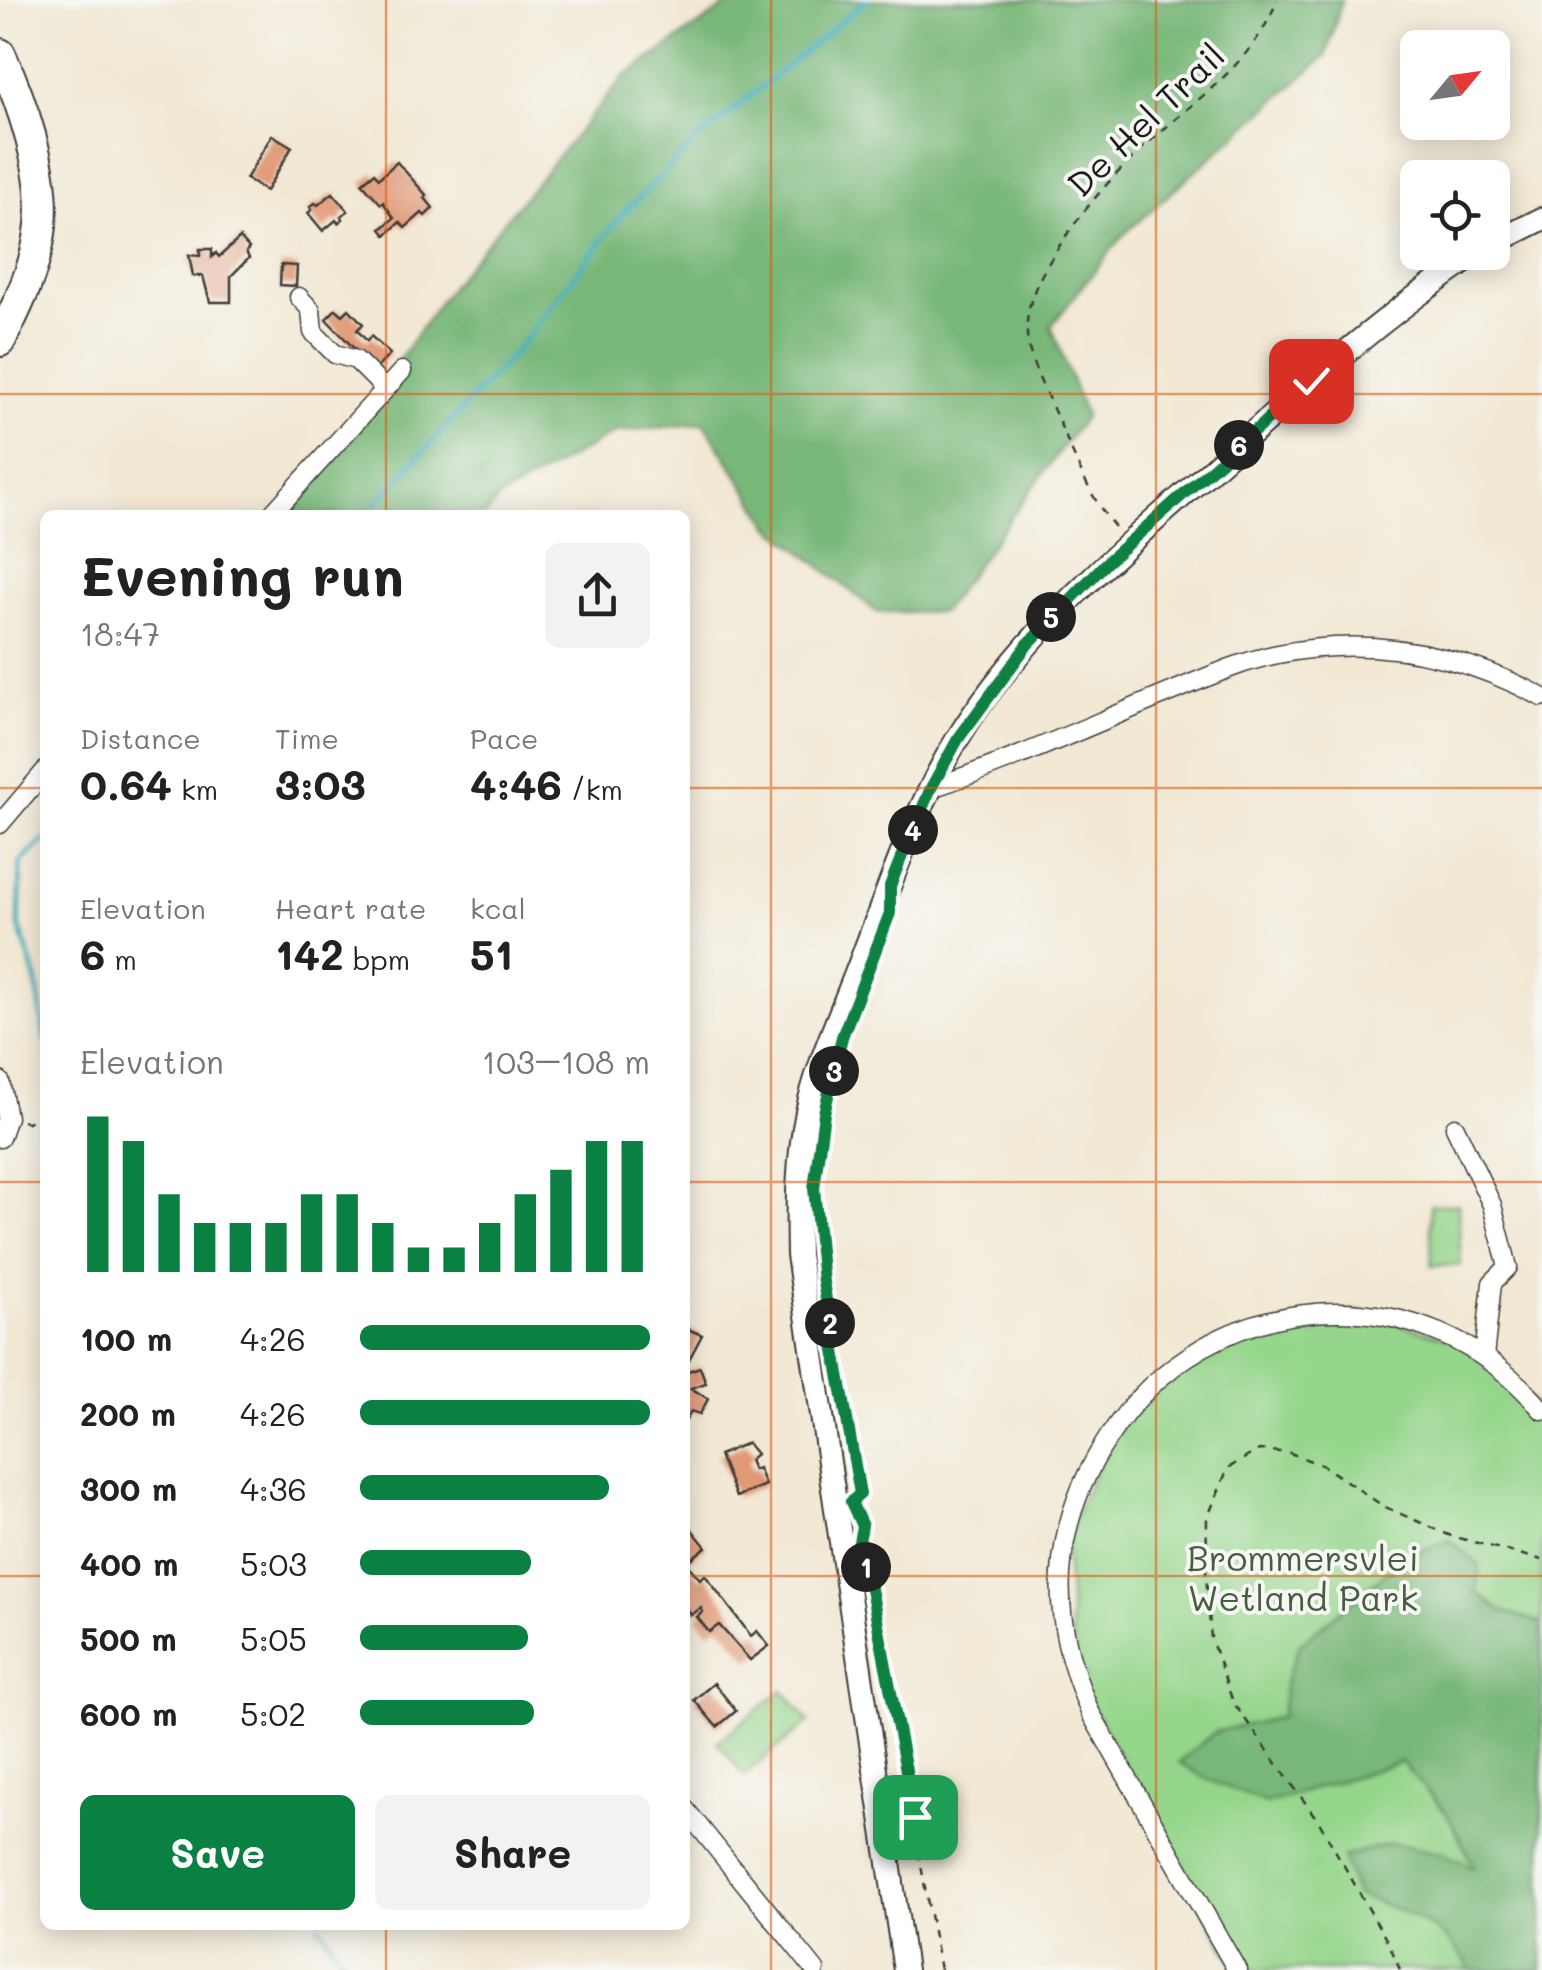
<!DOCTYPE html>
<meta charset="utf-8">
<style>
body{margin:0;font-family:Mali,sans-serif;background:#f2f2f2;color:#222;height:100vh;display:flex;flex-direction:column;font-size:38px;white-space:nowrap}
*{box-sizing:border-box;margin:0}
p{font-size:32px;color:#767676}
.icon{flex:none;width:55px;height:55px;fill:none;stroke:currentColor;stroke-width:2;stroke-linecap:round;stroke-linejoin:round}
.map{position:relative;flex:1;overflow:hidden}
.drawer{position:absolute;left:40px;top:510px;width:650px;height:1420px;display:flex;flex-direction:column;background:#fff;border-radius:15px;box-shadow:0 5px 25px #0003}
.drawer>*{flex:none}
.needle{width:65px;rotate:61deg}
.controls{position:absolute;left:1400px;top:30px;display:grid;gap:20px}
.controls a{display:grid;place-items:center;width:110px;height:110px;border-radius:15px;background:#fff;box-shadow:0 5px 25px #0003;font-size:50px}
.pin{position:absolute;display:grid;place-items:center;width:85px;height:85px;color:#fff;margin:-42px;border-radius:20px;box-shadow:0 5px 15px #0006}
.km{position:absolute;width:50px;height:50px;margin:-25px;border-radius:50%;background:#222;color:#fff;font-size:28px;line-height:50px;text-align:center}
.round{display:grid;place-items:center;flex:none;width:105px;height:105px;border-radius:15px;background:#f2f2f2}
.headline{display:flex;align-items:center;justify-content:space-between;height:170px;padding:0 40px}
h1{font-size:55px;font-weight:700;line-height:75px}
.metrics{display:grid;grid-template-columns:repeat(3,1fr);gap:15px;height:170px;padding:10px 40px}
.metrics div{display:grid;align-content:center}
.metrics b{font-size:42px;font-weight:700}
.metrics small{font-size:28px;font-weight:400}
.metrics p{font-size:28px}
.chart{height:280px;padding:20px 40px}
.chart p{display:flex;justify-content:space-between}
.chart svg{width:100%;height:180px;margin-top:10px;stroke:#0b8043;stroke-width:6}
.primary-button{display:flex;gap:20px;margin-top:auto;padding:20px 40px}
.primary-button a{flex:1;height:115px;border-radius:15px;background:#0b8043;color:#fff;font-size:40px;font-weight:700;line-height:115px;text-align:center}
.primary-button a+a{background:#f2f2f2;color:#222}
ul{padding:0 40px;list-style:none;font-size:32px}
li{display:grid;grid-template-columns:160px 120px 1fr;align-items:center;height:75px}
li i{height:25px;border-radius:12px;background:#0b8043}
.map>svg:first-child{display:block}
</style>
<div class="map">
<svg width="1542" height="1970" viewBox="0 0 1542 1970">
<rect width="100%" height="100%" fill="#f6f6f2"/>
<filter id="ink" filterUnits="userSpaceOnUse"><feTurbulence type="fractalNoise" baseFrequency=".01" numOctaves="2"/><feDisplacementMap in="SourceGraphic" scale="20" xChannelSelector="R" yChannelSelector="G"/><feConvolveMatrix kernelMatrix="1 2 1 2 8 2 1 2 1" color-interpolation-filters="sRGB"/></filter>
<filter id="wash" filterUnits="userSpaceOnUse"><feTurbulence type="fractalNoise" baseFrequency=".0048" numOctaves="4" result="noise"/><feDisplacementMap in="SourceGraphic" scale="40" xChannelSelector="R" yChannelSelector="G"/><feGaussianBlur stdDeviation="2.25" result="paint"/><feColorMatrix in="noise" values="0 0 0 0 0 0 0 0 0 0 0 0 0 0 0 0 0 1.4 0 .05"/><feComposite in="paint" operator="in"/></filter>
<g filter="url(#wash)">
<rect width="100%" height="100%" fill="#f2e8d3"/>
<g fill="#96d68c" stroke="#597954" stroke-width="2.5">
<polygon points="1458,1204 1461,1265 1432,1266 1430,1205"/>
<polygon points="1355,1311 1457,1341 1542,1410 1542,1970 1237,1970 1074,1674 1065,1538 1113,1429 1213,1341"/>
<polygon points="783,1690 809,1722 744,1775 717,1742"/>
</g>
<g fill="#78b778" stroke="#4a6a4a" stroke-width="2.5">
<polygon points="735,0 1342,0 1326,56 1124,234 1051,326 1085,416 942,612 877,612 771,527 704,423 615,432 498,499 486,515 290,515 453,283 624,77"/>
<path d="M1450 1540 1480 1566 1476 1592 1502 1611 1542 1623V1970H1471C1445 1923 1404 1912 1356 1895L1343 1857 1390 1843 1441 1853 1474 1867 1448 1815 1401 1762 1267 1803 1206 1779 1179 1762 1215 1732 1281 1717 1284 1686 1300 1644 1406 1556Z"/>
</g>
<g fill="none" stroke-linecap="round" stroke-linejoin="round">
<g stroke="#41adc0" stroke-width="5">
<polyline points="365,515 522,344 619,218 695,142 867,0"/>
<polyline points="45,840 21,862 19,925 36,978 45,1039"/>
<polyline points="319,1925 349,1970"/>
</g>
</g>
<g id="blocks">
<g fill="#e19976">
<polygon points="272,135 292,147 266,191 246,179"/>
<polygon points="397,162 427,196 425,198 433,208 425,216 422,213 405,228 400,222 386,235 381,229 394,218 383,202 381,204 362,183 374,173 379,178"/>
<polygon points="333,193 348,211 341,216 343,219 338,223 336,220 323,231 308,213 312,210 310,207 315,203 318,205"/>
<polygon points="240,238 249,248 246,252 249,258 231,276 231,302 210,302 203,276 193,276 189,255 200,256 200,249 212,249 212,257 216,253 219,257"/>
<polygon points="281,265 297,266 296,286 280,285"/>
<polygon points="336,309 343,315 349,309 363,324 357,330 367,341 371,336 390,354 375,370 326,319"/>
<polygon points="685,1328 702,1335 685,1367"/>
<polygon points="700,1367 706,1383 691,1388 708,1399 700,1414 691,1411 685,1422 685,1372"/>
<polygon points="747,1443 756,1454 749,1460 753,1470 758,1468 765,1485 736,1497 719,1455"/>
<polygon points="685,1521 706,1547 686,1563 700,1579 705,1575 751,1636 757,1631 769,1646 750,1660 719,1625 709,1632 697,1617 703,1612 701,1608 691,1615 685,1607"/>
<polygon points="714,1683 736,1711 717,1727 694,1700"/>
</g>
</g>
</g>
<g filter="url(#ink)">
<use href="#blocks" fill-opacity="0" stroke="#3c3b37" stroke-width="2.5"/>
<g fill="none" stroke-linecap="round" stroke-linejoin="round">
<defs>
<g id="minor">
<polyline points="299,297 311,310 313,332 335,354 356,360 385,389"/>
<polyline points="271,515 402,371"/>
<path d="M931 788C1011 762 1086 727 1164 695 1201 680 1238 662 1278 654 1371 635 1460 653 1542 697"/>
<polyline points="0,824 45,771"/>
<polyline points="0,1081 7,1117 0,1138"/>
<polyline points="1455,1127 1492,1205 1508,1267 1492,1283 1484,1357"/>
<polyline points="685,1809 815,1970"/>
<path d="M1237 1970 1090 1712C1071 1667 1058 1622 1061 1573 1064 1523 1081 1479 1108 1438 1208 1283 1424 1268 1542 1410"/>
</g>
<g id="tertiary">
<polyline points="1492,244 1542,219"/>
<path d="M905 1970 798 1255C797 1207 797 1160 807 1112 818 1061 842 1011 860 963 889 888 915 809 956 741 1021 634 1117 554 1209 472 1296 394 1381 317 1479 252"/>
</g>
<path id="primary" d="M0 54C21 100 47 173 41 225 37 266 18 305 0 341"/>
</defs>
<use href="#minor" stroke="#3c3b37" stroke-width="21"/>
<use href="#tertiary" stroke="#3c3b37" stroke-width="26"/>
<use href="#primary" stroke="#3c3b37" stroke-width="34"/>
<g stroke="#3c3b37" stroke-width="2.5" stroke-dasharray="8 8" stroke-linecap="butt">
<path d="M1115 527C1087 495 1073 451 1055 413 1044 388 1029 362 1027 334 1025 305 1038 279 1053 256 1079 214 1110 178 1146 145 1194 100 1254 64 1277 0"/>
<polyline points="23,1121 28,1122 45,1112"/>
<polyline points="819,1240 822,1272"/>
<polyline points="839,1384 860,1494 856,1497"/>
<polyline points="867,1568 940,1970"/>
<polyline points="1400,1970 1391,1948 1319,1822 1233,1702 1211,1639 1206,1574 1207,1519 1228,1468 1259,1450 1290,1453 1324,1466 1383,1506 1451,1536 1542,1560"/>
</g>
<use href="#minor" stroke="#fff" stroke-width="18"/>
<use href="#tertiary" stroke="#fff" stroke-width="22"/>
<use href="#primary" stroke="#fff" stroke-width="30"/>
</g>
</g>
<g fill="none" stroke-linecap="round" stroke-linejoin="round" filter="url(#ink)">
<defs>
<polyline id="route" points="915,1817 867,1568 858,1547 862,1526 851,1502 860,1494 823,1282 814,1188 824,1113 842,1037 890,913 890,886 903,853 931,788 958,739 1028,644 1107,562 1311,381"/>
</defs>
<use href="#route" stroke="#fff" stroke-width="20"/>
<use href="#route" stroke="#0b8043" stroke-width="12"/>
</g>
<path fill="none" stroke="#de560d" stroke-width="2.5" stroke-opacity="0.55" d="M386 0V515M771 0V1970M1156 0V1970M0 394H1542M0 788H45M685 788H1542M0 1182H45M685 1182H1542M0 1576H45M685 1576H1542M386 1925V1970"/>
<g text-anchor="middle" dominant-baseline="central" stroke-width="8" stroke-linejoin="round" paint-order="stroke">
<g font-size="35" fill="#1c1c1c" stroke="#f6f6f2">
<text transform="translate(1145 119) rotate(-44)">De Hel Trail</text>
</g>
<g font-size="35" fill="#475d43" stroke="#f6f6f2">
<text x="1303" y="1557">Brommersvlei<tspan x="1303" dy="40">Wetland Park</tspan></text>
</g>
</g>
</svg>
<div class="controls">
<a><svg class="needle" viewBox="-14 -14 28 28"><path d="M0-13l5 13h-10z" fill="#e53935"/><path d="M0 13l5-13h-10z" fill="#767676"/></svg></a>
<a><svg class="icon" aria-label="locate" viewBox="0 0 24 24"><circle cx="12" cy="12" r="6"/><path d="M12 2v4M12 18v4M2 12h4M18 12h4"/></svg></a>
</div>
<div class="pin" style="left:915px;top:1817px;background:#1e9e55"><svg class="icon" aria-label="arrive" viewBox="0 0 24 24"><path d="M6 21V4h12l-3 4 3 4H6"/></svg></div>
<div class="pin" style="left:1311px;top:381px;background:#d93025"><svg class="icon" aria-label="check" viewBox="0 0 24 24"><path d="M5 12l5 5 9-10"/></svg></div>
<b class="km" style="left:866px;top:1567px">1</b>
<b class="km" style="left:830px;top:1323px">2</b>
<b class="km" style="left:834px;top:1071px">3</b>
<b class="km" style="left:913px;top:830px">4</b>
<b class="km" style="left:1051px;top:617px">5</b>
<b class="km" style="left:1239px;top:445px">6</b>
<section class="drawer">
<div class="headline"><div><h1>Evening run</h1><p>18:47</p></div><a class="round"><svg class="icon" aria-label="share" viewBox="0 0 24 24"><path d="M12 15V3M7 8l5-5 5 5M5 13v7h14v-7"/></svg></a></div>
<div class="metrics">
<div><p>Distance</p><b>0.64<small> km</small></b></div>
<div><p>Time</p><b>3:03</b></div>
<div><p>Pace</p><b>4:46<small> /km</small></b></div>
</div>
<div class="metrics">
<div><p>Elevation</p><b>6<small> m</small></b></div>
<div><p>Heart rate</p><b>142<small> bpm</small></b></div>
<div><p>kcal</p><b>51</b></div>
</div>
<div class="chart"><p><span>Elevation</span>103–108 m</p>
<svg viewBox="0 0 160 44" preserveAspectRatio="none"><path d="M5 44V6M15 44V12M25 44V25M35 44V32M45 44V32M55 44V32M65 44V25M75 44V25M85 44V32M95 44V38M105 44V38M115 44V32M125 44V25M135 44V19M145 44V12M155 44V12"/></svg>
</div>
<ul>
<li><b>100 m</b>4:26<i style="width:100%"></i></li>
<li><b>200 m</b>4:26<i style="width:100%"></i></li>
<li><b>300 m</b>4:36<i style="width:86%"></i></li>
<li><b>400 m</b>5:03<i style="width:59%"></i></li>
<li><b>500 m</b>5:05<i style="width:58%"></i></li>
<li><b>600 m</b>5:02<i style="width:60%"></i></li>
</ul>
<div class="primary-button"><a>Save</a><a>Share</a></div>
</section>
</div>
